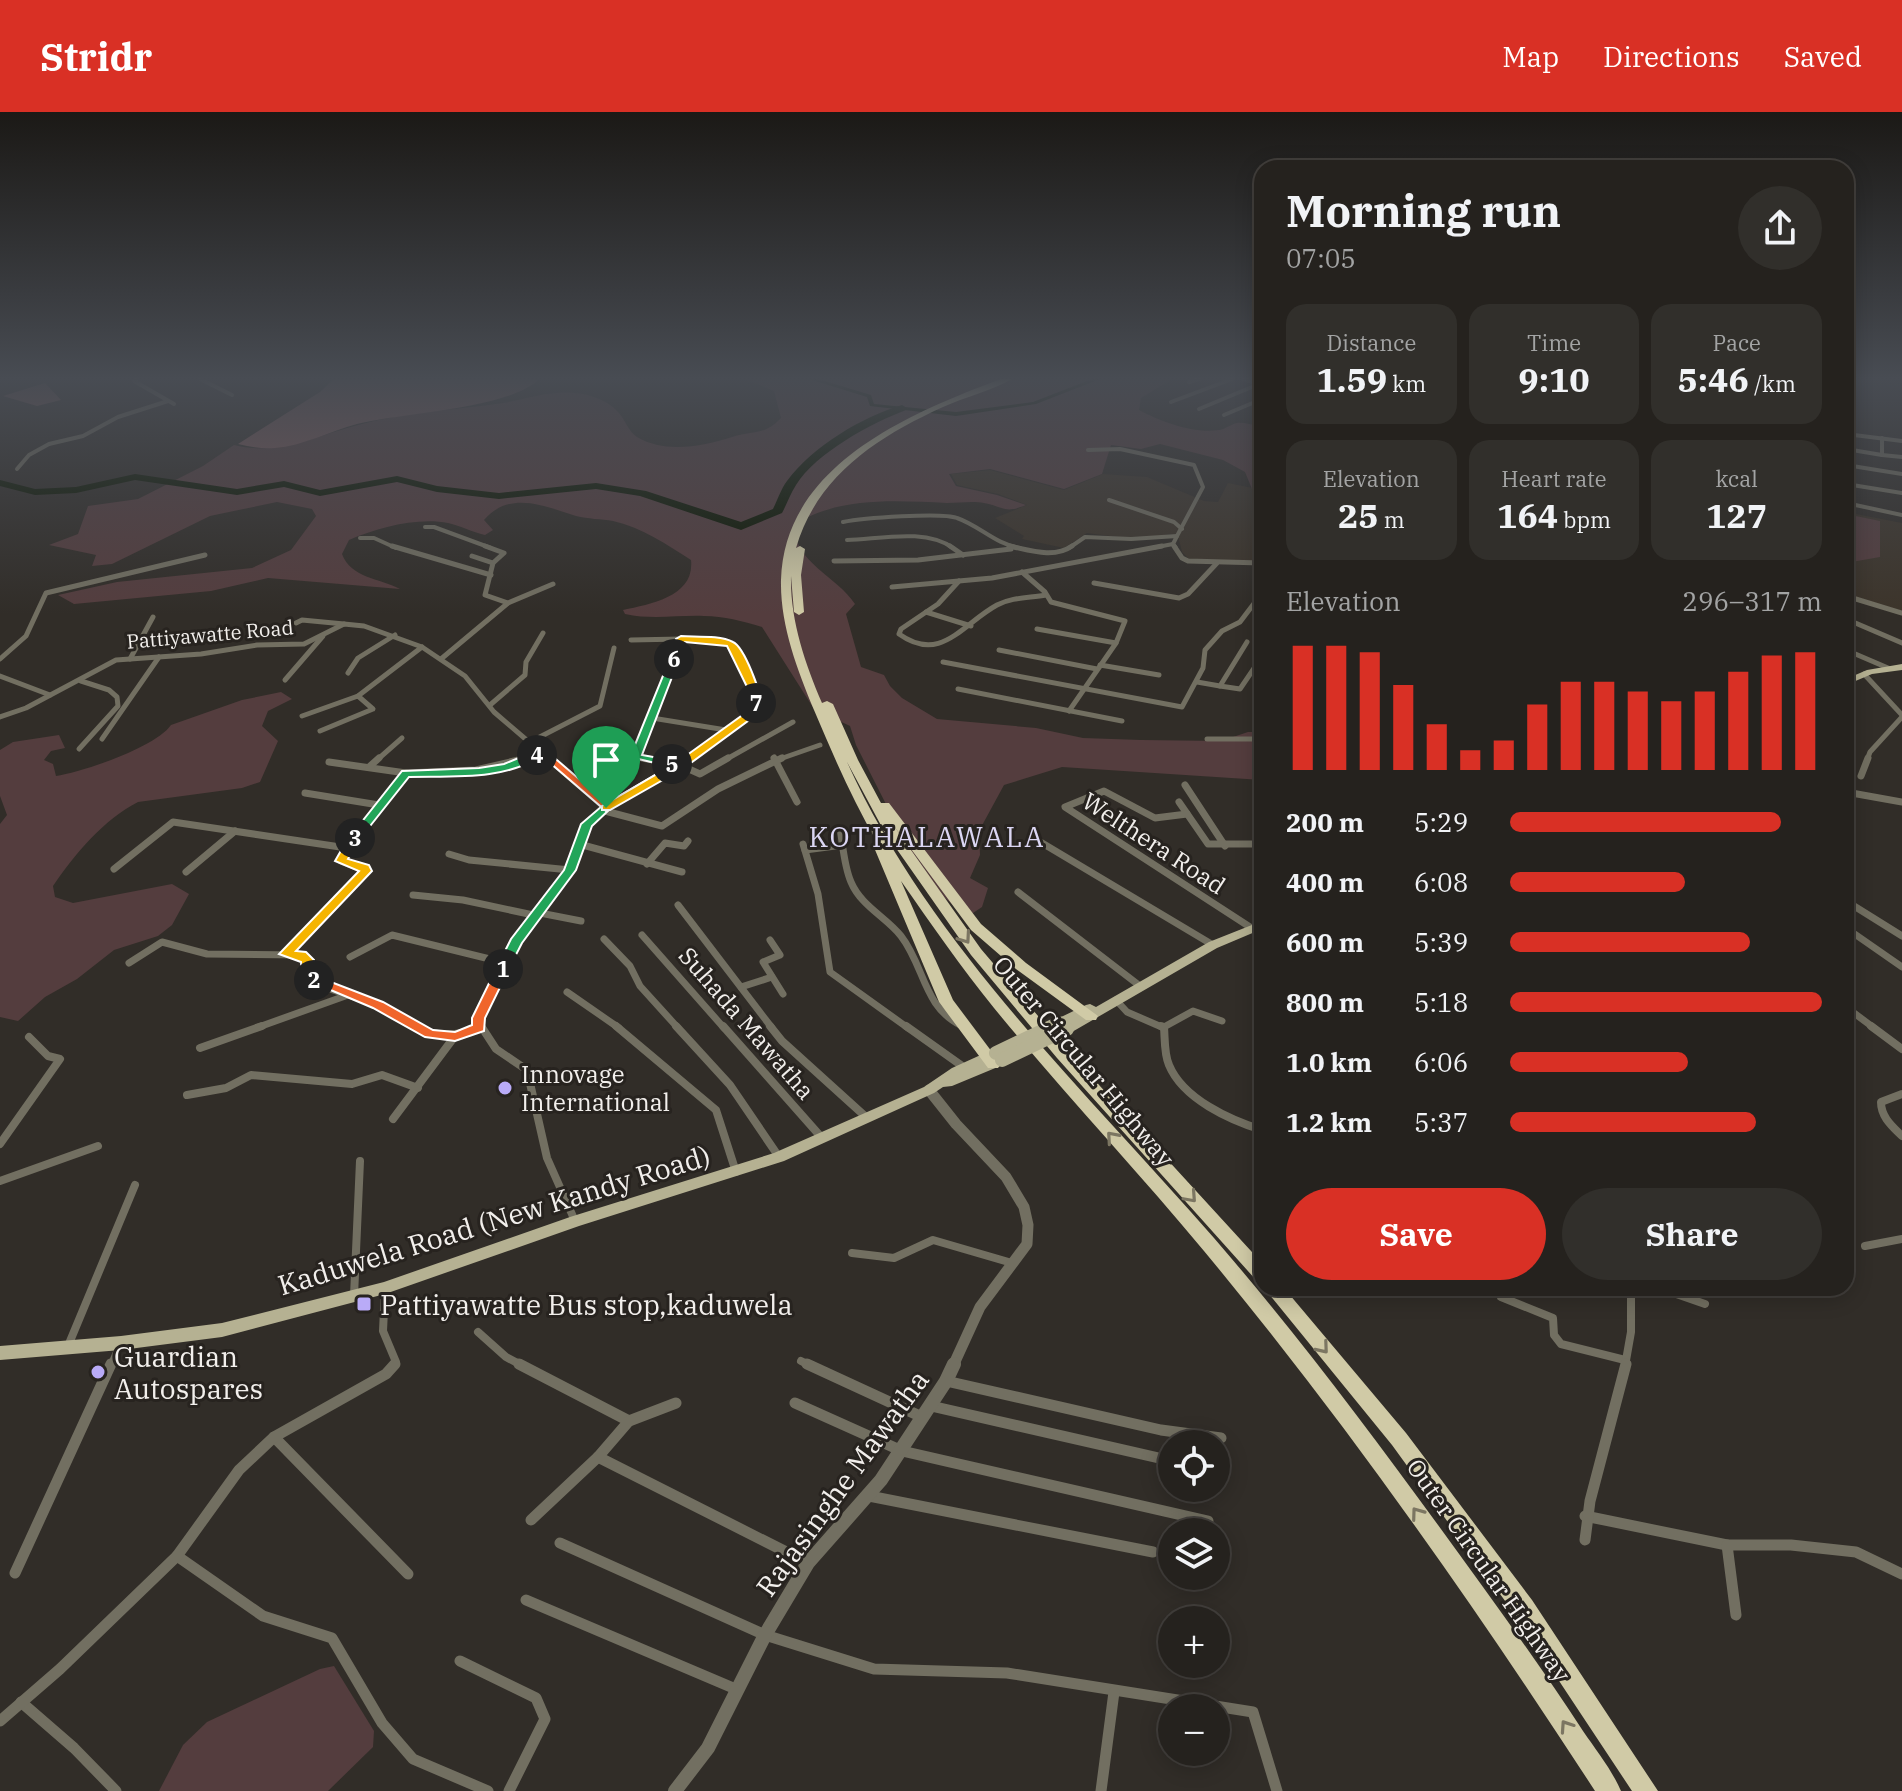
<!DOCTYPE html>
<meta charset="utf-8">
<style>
body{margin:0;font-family:"IBM Plex Serif",serif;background:#312f2b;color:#f1f3f6;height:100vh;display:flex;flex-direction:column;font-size:30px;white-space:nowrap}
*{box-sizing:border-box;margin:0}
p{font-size:26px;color:#a3a4a4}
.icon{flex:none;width:44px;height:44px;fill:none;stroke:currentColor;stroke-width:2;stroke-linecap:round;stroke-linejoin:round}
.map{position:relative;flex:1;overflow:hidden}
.panel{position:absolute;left:1254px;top:48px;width:600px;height:1136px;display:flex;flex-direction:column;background:#25221e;border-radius:24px;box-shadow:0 4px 20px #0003,0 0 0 2px #423f3c}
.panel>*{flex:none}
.buttons{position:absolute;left:1158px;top:1318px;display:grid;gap:16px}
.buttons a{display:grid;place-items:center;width:72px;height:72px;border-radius:50%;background:#25221e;box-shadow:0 4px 20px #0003,0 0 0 2px #423f3c;font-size:40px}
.pin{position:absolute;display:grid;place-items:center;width:68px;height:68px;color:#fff;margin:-82px -34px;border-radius:50% 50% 50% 0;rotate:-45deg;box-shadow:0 0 8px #0007}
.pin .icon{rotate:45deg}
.km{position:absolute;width:40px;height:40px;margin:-20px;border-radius:50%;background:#222;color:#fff;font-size:22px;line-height:40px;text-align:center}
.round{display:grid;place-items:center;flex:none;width:84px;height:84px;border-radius:42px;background:#312f2b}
.head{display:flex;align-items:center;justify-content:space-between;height:136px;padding:0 32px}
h1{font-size:44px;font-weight:800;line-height:60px}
.metrics{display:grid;grid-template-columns:repeat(3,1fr);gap:12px;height:136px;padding:8px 32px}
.metrics div{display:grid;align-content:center;border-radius:20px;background:#312f2b;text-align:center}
.metrics b{font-size:34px;font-weight:800}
.metrics small{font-size:22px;font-weight:400}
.metrics p{font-size:22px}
.chart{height:224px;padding:16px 32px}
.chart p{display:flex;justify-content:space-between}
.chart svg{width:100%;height:144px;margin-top:8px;stroke:#d93025;stroke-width:6}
.primary-button{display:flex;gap:16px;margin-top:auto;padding:16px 32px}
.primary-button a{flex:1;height:92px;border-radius:48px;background:#d93025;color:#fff;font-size:32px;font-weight:800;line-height:92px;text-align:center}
.primary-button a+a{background:#312f2b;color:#f1f3f6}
ul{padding:0 32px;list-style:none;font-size:26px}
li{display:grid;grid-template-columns:128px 96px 1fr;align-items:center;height:60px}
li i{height:20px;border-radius:10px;background:#d93025}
header{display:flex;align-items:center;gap:48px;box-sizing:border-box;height:112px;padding:0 40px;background:#d93025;color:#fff}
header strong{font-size:38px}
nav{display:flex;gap:44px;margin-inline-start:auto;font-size:28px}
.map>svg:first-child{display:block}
</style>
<header>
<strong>Stridr</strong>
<nav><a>Map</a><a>Directions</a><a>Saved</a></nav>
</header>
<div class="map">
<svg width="1902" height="1679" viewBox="0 0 1902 1679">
<rect width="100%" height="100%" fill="#312d28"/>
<g fill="#3c342a">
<polygon points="990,358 1064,378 1103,362 1147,365 1204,389 1218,390 1228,371 1262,378 1262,451 1189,447 1182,440 1178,424 1172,422 1133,427 1087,421 1064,436 1022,427 1024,424 995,406 1027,393 998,382 957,373 951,362"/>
<polygon points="1846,400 1902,411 1902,499 1846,482"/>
</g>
<g fill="#543d3e">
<path d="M745 267H1172L1141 286 1139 298C1162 310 1194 322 1219 318 1226 317 1231 312 1237 311 1245 310 1253 314 1262 313V323L1254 326V330L1262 332V378L1252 377 1245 360 1223 348 1160 332 1141 337 1111 333 1102 362 1064 377 990 357 949 362 956 374 997 383 1026 393C1004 402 1005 395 984 391 973 389 959 391 947 391 895 389 839 384 794 413 794 451 837 464 855 492L846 502 861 555 884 563 890 574 902 586 937 607 1036 616 1083 626 1141 628 1221 629 1248 620H1262V668L1062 655 1004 673 979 719 980 743 970 766 988 776 982 795 967 805 938 780 903 737 892 704 856 633 850 614 814 597 762 515C742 509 724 504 704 504 677 503 652 508 625 502L623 498C652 492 695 484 691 448 666 432 643 416 613 409 601 407 588 407 576 404 544 394 510 378 484 408L493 418 485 423C472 420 461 414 448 411 417 405 377 416 349 428L342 442C351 466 379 466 400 477L268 466 211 479 74 492 58 483 117 470 252 456 291 438 316 404 312 397 277 390 210 404 112 452 92 454 96 443 49 433 78 422 88 394 138 387 203 354 234 333C279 344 315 324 358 313 406 300 455 298 503 291 521 288 539 282 557 281 578 279 604 284 619 301 625 308 629 320 637 325 666 342 703 334 732 325 754 318 764 324 781 306L774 279Z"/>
<polygon points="1846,402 1880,409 1880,445 1846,451"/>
<path d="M281 580 292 587 268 599 262 614 278 629 260 670 242 676 138 690C104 707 74 743 53 774L55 785 73 791 172 772 189 782 172 813 158 824 114 838 77 867 45 885 18 909 0 905V712L7 703 0 684V638L13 630 59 623 65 636 51 639 44 648 53 652 56 664C83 660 156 635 171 613L242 588Z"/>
<polygon points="334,1554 374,1619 373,1635 328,1679 159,1679 183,1633 207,1610 320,1557"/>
</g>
<g fill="#7d5859">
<path d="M334 267H539C510 297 400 301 357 312 330 319 303 334 275 336 262 337 250 335 238 332L320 280Z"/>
<polygon points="45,271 61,288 37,294 3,284"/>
</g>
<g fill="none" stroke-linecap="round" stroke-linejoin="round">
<polygon fill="#0b1500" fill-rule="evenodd" points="809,267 818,267 871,283 874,292 956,300 1033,290 1092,267 1100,267 1036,292 956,304 870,294 867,285"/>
<path fill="#0b1500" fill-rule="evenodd" d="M902 293 907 296 906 298C871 311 816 341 796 373 790 382 787 392 782 401L741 418 640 384 596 377 499 387 437 380 397 370 320 384 284 375 237 383 135 368 76 381 35 383 0 374V368L35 377 76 375 135 362 237 377 284 369 320 378 397 364 437 374 499 381 596 371 646 379 741 410 773 397C778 387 781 377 787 369 813 334 862 305 902 293Z"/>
<g stroke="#726f61" stroke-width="4">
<polyline points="137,267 134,269 174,292"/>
<polyline points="200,267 232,283"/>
<polyline points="1243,267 1260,272"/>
<polyline points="1189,270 1199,267"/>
<polyline points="1846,288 1847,281"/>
<polyline points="1171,290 1232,267"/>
<polyline points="1199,297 1259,272"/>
<polyline points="1224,303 1262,287"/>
<polyline points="1846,322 1902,329"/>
<polyline points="1882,326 1882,343 1902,345"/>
<polyline points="1846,337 1882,343"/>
<polyline points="1088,338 1120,337 1194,353 1203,375 1177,424"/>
<polyline points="1846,353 1902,362"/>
<polyline points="17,357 29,343 49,332 83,324 118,305 168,289"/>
<polyline points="1846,372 1902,381"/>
<polyline points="1109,388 1174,410 1182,417"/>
<polyline points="1846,391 1902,403"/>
<path d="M843 410C862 406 942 400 957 406 980 414 995 432 1020 436"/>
<polyline points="425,415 434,415 491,436"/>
<polyline points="360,426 374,426 396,436"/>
<path d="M847 428C880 427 925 416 953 436"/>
<polyline points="1069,436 1085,425 1131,427 1177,424 1173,432 1176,436"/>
<polyline points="1152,436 1173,432"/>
</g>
<g stroke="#726f61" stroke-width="5">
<polyline points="392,434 491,463"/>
<polyline points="950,434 963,443"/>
<path d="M1009 434C1029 438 1054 447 1072 434"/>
<polyline points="1174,434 1182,446 1188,449 1262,451"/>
<polyline points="472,444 493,451"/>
<polyline points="834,449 918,448 1011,437"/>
<polyline points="1022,460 1045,480 1051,490 1125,509 1116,531 1069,599"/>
<path d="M959 469 938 492 901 517 899 522C941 552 962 512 997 493 1012 485 1030 486 1046 483"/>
<polyline points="1094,471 1179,486 1188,482 1217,451"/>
<polyline points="892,475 992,466 1162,434"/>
<polyline points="1846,484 1902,501"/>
<polyline points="508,491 553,472"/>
<polyline points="926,500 971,514"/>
<polyline points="1846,507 1902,531"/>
<polyline points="296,511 302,508 344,512"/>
<polyline points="1037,517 1116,531"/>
<path d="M631 528 681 527 729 531C746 546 760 579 752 601L687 648"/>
<polyline points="999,538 1097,557"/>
<polyline points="1846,538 1888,556"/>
<polyline points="0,547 26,524 46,481 205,443"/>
<polyline points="130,547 153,505"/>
<polyline points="441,547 508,491 485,483 493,451 504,441 485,434"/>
<polyline points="943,550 1182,595 1203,556 1205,538 1222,519 1240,510 1262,481"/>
<polyline points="1100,553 1159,563"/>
<polyline points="348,561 358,546 395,523"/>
<polyline points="1864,562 1902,603"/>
<polyline points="0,564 50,583"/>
<polyline points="285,568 323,524"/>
<polyline points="1197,570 1220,574 1247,530"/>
<polyline points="1220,574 1240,577 1261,546"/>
<polyline points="958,577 1122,609"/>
<polyline points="358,584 422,535"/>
<polyline points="490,593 525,563 526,550 543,521"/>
<polyline points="302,604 358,584 373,597 320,619"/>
<polyline points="0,605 26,596 116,548 201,542 257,533 304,532 344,512 364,514 422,535 465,564 494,600 550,648"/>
<polyline points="652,606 726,618"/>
<polyline points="102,627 159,545"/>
<polyline points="1207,627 1262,627"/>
<polyline points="530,630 600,594 614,536"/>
<polyline points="79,637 118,594 117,585 109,578 81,569"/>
<polyline points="377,648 402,626"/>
<polyline points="522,648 543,639"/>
<polyline points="653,648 636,645 681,527"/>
<polyline points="725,648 793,610"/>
<polyline points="777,648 820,633"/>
<polyline points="1867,648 1870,640 1902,605"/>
</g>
<g stroke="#726f61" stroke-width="7">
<polyline points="548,646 606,696 690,646"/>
<polyline points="642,646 680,653 700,662 728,646"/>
<polyline points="774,646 797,690"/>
<polyline points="329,650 406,661"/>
<polyline points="369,655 379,646"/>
<polyline points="1861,664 1868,646"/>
<polyline points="1185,673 1225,734"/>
<polyline points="1846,680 1902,690"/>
<polyline points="305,681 379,693"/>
<polyline points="1179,690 1208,732 1262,732"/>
<polyline points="605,699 662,714 718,677 782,646"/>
<polyline points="1187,702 1155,706 1104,679 1065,695 1253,817"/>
<path d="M840 716C843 734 844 754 851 770 861 794 886 805 901 824 925 855 923 895 962 914"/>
<polyline points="1037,728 1213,833"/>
<polyline points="579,732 682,760"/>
<polyline points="803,732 818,782 830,860 908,916"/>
<polyline points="805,738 843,733"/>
<polyline points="449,742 469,748 570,758"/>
<polyline points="647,752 665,731 684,734 688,729"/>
<polyline points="114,757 173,710 347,736"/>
<polyline points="186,760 235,719"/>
<polyline points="1018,780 1140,874"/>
<polyline points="413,783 463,788 538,804"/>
<polyline points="1846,789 1902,824"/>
<polyline points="678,793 772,916"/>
<polyline points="540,801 581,809"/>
<polyline points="1846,816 1902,855"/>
<polyline points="642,823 724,916"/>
<polyline points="604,827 630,854 640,874 678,916"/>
<polyline points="770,828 780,843 763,850 783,882"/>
<polyline points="285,842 366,759 341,749 347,736 406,661 476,658 527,646"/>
<polyline points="350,845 392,823 506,851"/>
<polyline points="129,851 162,830 207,842 302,843 308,848 308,865 324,875 378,893 419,916"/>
<polyline points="741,875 772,865"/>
<polyline points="567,880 619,916"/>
<polyline points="1116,888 1127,900 1164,916"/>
<polyline points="1846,895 1874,916"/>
<polyline points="1164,915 1193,899 1222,909"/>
<polyline points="256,916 348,883"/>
<polyline points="481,916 479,906 516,830 570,758 587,712 606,696"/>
</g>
<g stroke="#726f61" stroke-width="8">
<path d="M415 914C438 926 455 924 479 916"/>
<polyline points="481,914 496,937 527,958 547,1046 575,1109"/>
<polyline points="616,914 716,998 736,1060"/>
<polyline points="676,914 730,973 779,1045"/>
<polyline points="723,914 822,1026"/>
<polyline points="770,914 782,929 866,1005"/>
<polyline points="906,914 965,956"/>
<path d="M1161 914 1164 915C1165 927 1164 942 1169 953 1183 987 1230 1008 1262 1018"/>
<polyline points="1871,914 1902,937"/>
<polyline points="200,936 262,914"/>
<path d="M1902 982 1881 990C1881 1005 1892 1014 1902 1024"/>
<polyline points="187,983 226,976 251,963 352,972 382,963 418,976"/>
<polyline points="393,1007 455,924"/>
<polyline points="0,1032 60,947 48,944 29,925"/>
<polyline points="0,1069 98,1034"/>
<polyline points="1865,1134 1902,1127"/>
<polyline points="852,1141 894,1146 933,1128 1012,1151"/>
<polyline points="385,1176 383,1219 396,1250 393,1254"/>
<polyline points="1659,1176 1705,1192"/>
<polyline points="354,1184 360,1049"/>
<polyline points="1501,1185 1553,1206 1554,1223 1561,1232 1625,1248"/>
<polyline points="478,1220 506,1245 523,1254"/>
<polyline points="68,1234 135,1073"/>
<polyline points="801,1249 811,1254"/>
<polyline points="111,1254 121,1231"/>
<polyline points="1625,1254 1631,1220 1631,1176"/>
</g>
<g stroke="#726f61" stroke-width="11">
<polyline points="519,1252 629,1309"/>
<polyline points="807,1252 922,1305"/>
<polyline points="946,1269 1161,1318 1221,1326"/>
<polyline points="795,1291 902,1339 1208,1409"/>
<polyline points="931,1294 1172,1349"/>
<polyline points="274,1325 408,1462"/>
<polyline points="598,1345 808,1451"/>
<polyline points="1216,1359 1222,1360"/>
<polyline points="869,1384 1153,1440"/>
<polyline points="1585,1404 1727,1433"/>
<polyline points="531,1408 598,1345 629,1309 676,1291"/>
<polyline points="1585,1428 1590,1389 1626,1252"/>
<polyline points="560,1431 765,1523 874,1557 1007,1561 1253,1600 1277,1679"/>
<polyline points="177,1444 263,1504 332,1526 382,1611 413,1647 488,1679"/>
<polyline points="15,1461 111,1252"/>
<polyline points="526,1488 738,1578"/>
<polyline points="1736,1503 1727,1433 1791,1433 1856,1440 1902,1462"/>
<polyline points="460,1549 536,1586 545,1607 509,1679"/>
<polyline points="21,1590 74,1636 116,1679"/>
<polyline points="0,1609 60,1557 177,1444 239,1358 274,1325 386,1262 395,1252"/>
<polyline points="1101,1679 1114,1580"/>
</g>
<polyline stroke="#726f61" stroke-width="11" points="929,978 956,1012 1006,1065 1024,1095 1028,1113 1027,1132 980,1195 953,1254"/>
<polyline stroke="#726f61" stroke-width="14" points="675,1679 708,1636 765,1523 808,1451 881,1368 946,1269 954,1252"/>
<g fill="#b5b192" fill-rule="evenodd">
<polygon points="1902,552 1902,558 1872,562 1846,573 1846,567 1867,558"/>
<polygon points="1262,809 1262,817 1217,836 1072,920 1062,920 1061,917 1063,914 1057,913 1055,910 1057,907 1086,893 1090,892 1096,895 1209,830"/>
<polygon points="996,936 1001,938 1003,941 1000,944 1005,946 1007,949 1005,952 952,974 943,975 934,981 784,1049 579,1114 385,1182 222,1225 121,1238 0,1248 0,1234 121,1224 222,1211 384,1170 570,1105 774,1041 924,975 952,956"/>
</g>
<g fill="#d0caa6" fill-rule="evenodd">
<path d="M1001 267H1012C991 279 965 285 943 295 877 325 817 364 796 436L800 434 805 437 801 463 804 500 799 503 794 500 791 464C790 508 805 551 822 591L827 589 833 592 858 648 881 691H889L981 812 1026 851 1098 904 1096 908H1086L1016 857 971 818 894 714 981 837 1067 938 1262 1151V1170L1256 1168 1057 946 971 843 884 719 847 650C929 832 1085 978 1214 1126 1310 1237 1397 1356 1483 1475 1517 1522 1551 1570 1583 1619 1596 1638 1612 1658 1621 1679H1595C1474 1493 1346 1310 1204 1139 1136 1057 1062 979 994 896 961 855 931 812 901 769L953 888 1001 952 998 956H988L939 890 873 733 877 730C852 687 833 643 814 598 797 557 780 513 781 468 784 353 910 301 1001 267Z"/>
<polygon points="1264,1176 1284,1176 1406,1321 1532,1488 1658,1679 1632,1679 1516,1504 1392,1333"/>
</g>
<polyline stroke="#b5b192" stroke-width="11" points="1049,916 1061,910"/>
<g stroke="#b5b192" stroke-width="14">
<polyline points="996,941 1053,914"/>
<polyline points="1002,948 1067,917"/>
</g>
</g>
<defs><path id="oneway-chevron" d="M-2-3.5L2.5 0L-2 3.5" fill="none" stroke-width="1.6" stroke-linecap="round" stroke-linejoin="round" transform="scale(2)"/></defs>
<g stroke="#7c7662">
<use href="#oneway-chevron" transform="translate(965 826) rotate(55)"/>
<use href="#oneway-chevron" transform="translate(1112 1025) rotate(-131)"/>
<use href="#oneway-chevron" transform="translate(1191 1085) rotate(48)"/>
<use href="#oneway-chevron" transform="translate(1323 1236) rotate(50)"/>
<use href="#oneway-chevron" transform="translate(1417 1401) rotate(-126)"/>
<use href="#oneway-chevron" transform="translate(1566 1614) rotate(-124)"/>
</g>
<linearGradient id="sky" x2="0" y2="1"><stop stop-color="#1b1916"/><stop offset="0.53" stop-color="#484c53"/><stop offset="1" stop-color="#484c53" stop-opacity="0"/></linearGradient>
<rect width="1902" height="502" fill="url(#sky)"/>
<polygon fill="#22a559" stroke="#fff" stroke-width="2" points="602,694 611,696 592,714 576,758 522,831 507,860 498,860 496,857 511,827 564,758 581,712"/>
<polygon fill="#f0652b" stroke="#fff" stroke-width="2" points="503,853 509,857 485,906 484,919 455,929 425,925 373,896 307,868 309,865 318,865 383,890 433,918 455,920 472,913 472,906 496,857"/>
<polygon fill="#f5b400" stroke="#fff" stroke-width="2" points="350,723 360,726 348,747 369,753 372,759 296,839 306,840 314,848 315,863 320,868 314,873 302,865 301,850 279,842 359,759 335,749"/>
<path fill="#22a559" stroke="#fff" stroke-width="2" d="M533 640 542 643C506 669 452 664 409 665L359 728 349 726 402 659 479 656 504 652Z"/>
<polygon fill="#f0652b" stroke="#fff" stroke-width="2" points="543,636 607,691 670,654 668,649 686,653 606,699 542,644 533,645 533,640"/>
<polygon fill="#22a559" stroke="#fff" stroke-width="2" points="671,544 679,547 642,643 676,649 676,654 672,655 630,645"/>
<path fill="#f5b400" stroke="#fff" stroke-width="2" d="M681 524C696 525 720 523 733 530 744 535 763 583 760 593L751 591V583L727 534 685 530 677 549H671L676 527Z"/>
<polygon fill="#f5b400" stroke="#fff" stroke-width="2" points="756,588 762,591 756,603 684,656 610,698 602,698 602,694 676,651 748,599"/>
<g fill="#b9abf7" stroke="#27231f" stroke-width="3">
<circle cx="505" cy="976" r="8"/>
<rect x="356" y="1184" width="16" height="16" rx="4"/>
<circle cx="98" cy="1260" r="8"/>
</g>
<g text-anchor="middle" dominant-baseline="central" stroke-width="6" stroke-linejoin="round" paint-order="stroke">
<g font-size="20" fill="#f2efec" stroke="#27231f">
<text transform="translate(210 522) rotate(-5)">Pattiyawatte Road</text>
</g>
<g font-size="24" fill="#f2efec" stroke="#27231f">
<text transform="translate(1154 731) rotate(33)">Welthera Road</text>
<text transform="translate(747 911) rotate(49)">Suhada Mawatha</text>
<text transform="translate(1084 949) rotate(50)">Outer Circular Highway</text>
<text transform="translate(1489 1458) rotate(55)">Outer Circular Highway</text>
</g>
<g font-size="24" fill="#f2efec" stroke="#27231f" text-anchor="start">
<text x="521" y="962">Innovage<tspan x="521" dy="28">International</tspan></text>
</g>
<g font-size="28" letter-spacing="2" fill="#dbd6f3" stroke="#27231f">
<text x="927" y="724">KOTHALAWALA</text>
</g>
<g font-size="28" fill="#f2efec" stroke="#27231f">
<text transform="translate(494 1108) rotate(-17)">Kaduwela Road (New Kandy Road)</text>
<text transform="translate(842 1371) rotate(-54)">Rajasinghe Mawatha</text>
</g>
<g font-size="28" fill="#f2efec" stroke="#27231f" text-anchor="start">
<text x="380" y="1192">Pattiyawatte Bus stop,kaduwela</text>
<text x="114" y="1244">Guardian<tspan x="114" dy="32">Autospares</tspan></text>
</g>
</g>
</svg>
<div class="buttons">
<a><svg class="icon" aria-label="locate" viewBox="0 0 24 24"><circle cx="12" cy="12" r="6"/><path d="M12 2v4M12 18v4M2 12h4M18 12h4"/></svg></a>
<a><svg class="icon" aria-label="layers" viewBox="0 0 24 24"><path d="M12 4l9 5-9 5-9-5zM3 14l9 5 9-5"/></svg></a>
<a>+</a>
<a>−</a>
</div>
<div class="pin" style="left:606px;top:696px;background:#1e9e55"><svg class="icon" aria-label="arrive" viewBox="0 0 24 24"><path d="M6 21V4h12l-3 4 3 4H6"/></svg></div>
<b class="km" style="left:503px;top:857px">1</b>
<b class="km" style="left:314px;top:868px">2</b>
<b class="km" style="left:355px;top:726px">3</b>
<b class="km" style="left:537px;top:643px">4</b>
<b class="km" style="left:672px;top:652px">5</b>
<b class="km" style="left:674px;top:547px">6</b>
<b class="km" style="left:756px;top:591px">7</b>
<section class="panel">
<div class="head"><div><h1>Morning run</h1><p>07:05</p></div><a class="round"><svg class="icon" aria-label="share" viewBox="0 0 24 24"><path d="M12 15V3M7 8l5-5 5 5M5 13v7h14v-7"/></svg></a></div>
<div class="metrics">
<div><p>Distance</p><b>1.59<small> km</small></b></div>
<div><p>Time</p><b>9:10</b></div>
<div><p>Pace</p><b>5:46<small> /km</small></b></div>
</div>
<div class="metrics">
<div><p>Elevation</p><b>25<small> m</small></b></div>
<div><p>Heart rate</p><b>164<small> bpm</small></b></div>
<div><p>kcal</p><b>127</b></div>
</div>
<div class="chart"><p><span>Elevation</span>296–317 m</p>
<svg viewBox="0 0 160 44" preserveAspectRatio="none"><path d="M5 44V6M15 44V6M25 44V8M35 44V18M45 44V30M55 44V38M65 44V35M75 44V24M85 44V17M95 44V17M105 44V20M115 44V23M125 44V20M135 44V14M145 44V9M155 44V8"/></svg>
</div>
<ul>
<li><b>200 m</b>5:29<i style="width:87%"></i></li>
<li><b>400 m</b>6:08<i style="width:56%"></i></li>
<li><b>600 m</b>5:39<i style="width:77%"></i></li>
<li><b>800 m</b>5:18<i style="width:100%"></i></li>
<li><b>1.0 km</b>6:06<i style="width:57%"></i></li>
<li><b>1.2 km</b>5:37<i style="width:79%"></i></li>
</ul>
<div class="primary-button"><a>Save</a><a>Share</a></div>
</section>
</div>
